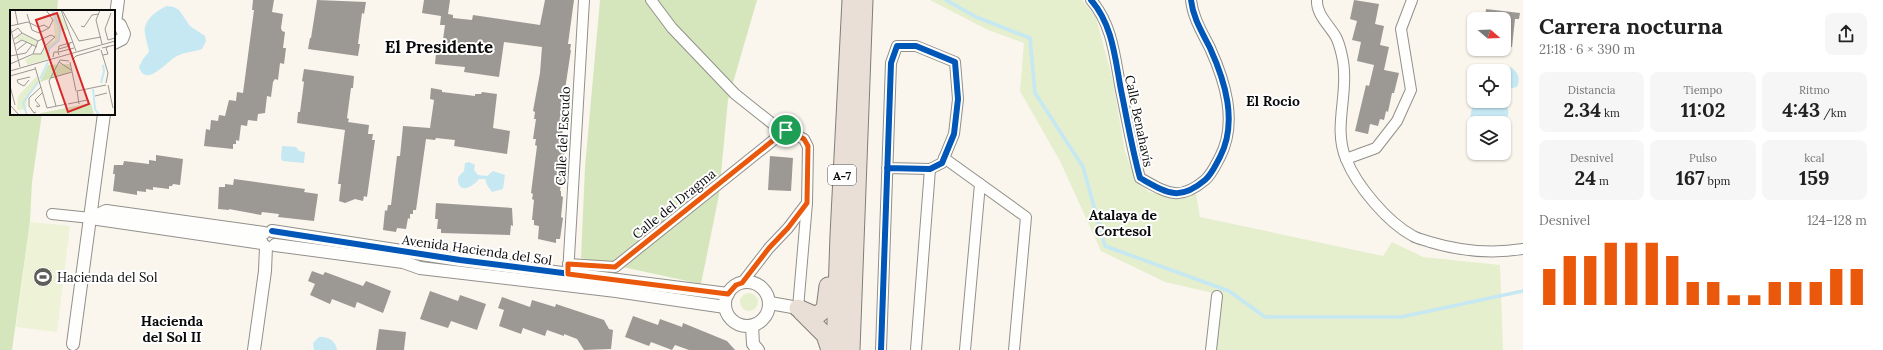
<!DOCTYPE html>
<html lang="es">
<meta charset="utf-8">
<style>
body{margin:0;font-family:Lora,serif;background:#f6f6f6;color:#222;height:100vh;display:flex;flex-direction:column;font-size:15px;white-space:nowrap}
*{box-sizing:border-box;margin:0}
p{font-size:13px;color:#767676}
.icon{flex:none;width:22px;height:22px;fill:none;stroke:currentColor;stroke-width:2;stroke-linecap:round;stroke-linejoin:round}
.map{position:relative;flex:1;overflow:hidden}
.panel{display:flex;flex-direction:column;background:#fff;width:360px}
.panel>*{flex:none}
.needle{width:26px;rotate:109deg}
.controls{position:absolute;left:1467px;top:12px;display:grid;gap:8px}
.controls a{display:grid;place-items:center;width:44px;height:44px;border-radius:8px;background:#fff;box-shadow:0 1px 3px #0004;font-size:20px}
.pin{position:absolute;display:grid;place-items:center;width:34px;height:34px;color:#fff;margin:-17px;border:2px solid #fff;border-radius:50%;box-shadow:0 1px 4px #0007}
.round{display:grid;place-items:center;flex:none;width:42px;height:42px;border-radius:8px;background:#f6f6f6}
.head{display:flex;align-items:center;justify-content:space-between;height:68px;padding:0 16px}
h1{font-size:22px;font-weight:700;line-height:30px}
.figures{display:grid;grid-template-columns:repeat(3,1fr);gap:6px;height:68px;padding:4px 16px}
.figures div{display:grid;align-content:center;border-radius:8px;background:#f6f6f6;text-align:center}
.figures b{font-size:20px;font-weight:700}
.figures small{font-size:11px;font-weight:400}
.figures p{font-size:11px}
.chart{height:112px;padding:8px 16px}
.chart p{display:flex;justify-content:space-between}
.chart svg{width:100%;height:72px;margin-top:4px;stroke:#ea580c;stroke-width:6}
main{display:flex;flex:1;min-height:0}
.map>svg:first-child{display:block}
</style>
<main>
<div class="map">
<svg width="1523" height="350" viewBox="0 0 1523 350">
<rect width="100%" height="100%" fill="#faf6ed"/>
<g fill="#e5eecd">
<polygon points="930,0 1082,0 1096,18 1112,77 1125,152 1136,180 1149,192 1171,197 1196,194 1200,217 1383,256 1392,242 1423,257 1500,265 1503,350 1216,350 1222,295 1165,282 1101,251 1060,161 1020,91 1024,43 988,30"/>
<circle cx="749" cy="302" r="9"/>
</g>
<g fill="#d6e6bc">
<polygon points="0,0 58,0 57,11 11,11 11,114 42,114 32,182 30,222 12,350 0,350"/>
<polygon points="600,0 757,0 728,100 719,195 701,284 581,258 585,167"/>
</g>
<polygon fill="#eef2d7" points="30,222 70,226 57,332 16,327"/>
<g fill="#c5e8f3">
<path d="M167 6 174 7 179 10 190 26 205 36 206 41 202 49C194 52 184 52 177 56 168 60 146 89 139 67L143 59 149 52C148 46 146 40 145 34 142 21 157 10 167 6Z"/>
<path d="M1501 66C1513 64 1523 76 1517 87L1508 89 1504 92V71H1497Z"/>
<path d="M1475 101H1504C1509 108 1511 116 1503 123H1474V126C1468 119 1471 109 1475 101Z"/>
<polygon points="282,146 296,147 299,151 305,152 304,163 283,161 281,159"/>
<path d="M469 162 475 165 474 170 478 175 487 176 493 171 505 175 503 189 492 192 487 185 485 179H479C472 188 457 195 458 177L464 171 465 163Z"/>
<path d="M319 337C327 336 336 341 337 350H314L313 343Z"/>
</g>
<g fill="none" stroke-linecap="round" stroke-linejoin="round">
<polyline stroke="#c5e8f3" stroke-width="3.5" points="946,0 976,17 1030,38 1035,93 1083,167 1105,246 1229,291 1265,317 1401,317 1523,291"/>
</g>
<g fill="#9c9894">
<polygon points="253,0 274,0 272,12 283,14 281,28 282,31 285,32 283,48 286,48 284,64 280,63 278,80 275,79 273,82 271,97 267,96 265,113 258,114 257,121 248,120 247,126 241,125 239,141 236,140 236,144 233,144 233,149 204,146 206,129 210,130 211,120 218,121 219,115 225,116 229,100 236,101 237,92 243,93 254,10 252,10"/>
<polygon points="317,0 366,2 364,14 362,13 358,44 360,44 358,56 308,49 310,38 311,38"/>
<polygon points="424,0 450,0 448,14 453,15 453,18 472,20 473,15 540,25 545,0 574,0 568,44 571,44 570,50 571,50 561,116 564,116 562,137 564,137 563,143 566,143 560,191 561,191 561,196 563,197 561,217 563,218 560,239 556,239 556,243 538,239 539,226 534,225 534,220 532,220 534,200 532,199 533,194 531,193 537,146 535,145 536,139 533,139 536,119 534,119 535,112 533,111 540,73 542,47 504,42 499,77 464,72 465,67 435,64 436,53 441,54 445,25 440,25 441,16 422,13"/>
<polygon points="1354,0 1379,4 1375,24 1384,26 1380,45 1389,47 1384,70 1399,73 1394,93 1392,93 1388,112 1386,111 1384,120 1380,119 1378,126 1370,124 1368,134 1355,131 1366,85 1369,86 1374,65 1357,61 1361,42 1352,40 1357,21 1350,19"/>
<polygon points="1486,9 1520,13 1519,19 1515,19 1512,47 1504,46 1504,19 1485,19"/>
<polygon points="304,69 354,76 353,88 351,88 347,118 349,119 348,122 369,125 368,134 373,134 372,140 375,140 367,197 364,196 363,201 355,199 345,203 339,201 341,184 338,184 345,130 297,123 298,112 300,112 304,82 302,81"/>
<polygon points="431,88 442,90 442,92 475,96 475,94 481,94 482,92 497,94 493,128 510,131 507,154 454,146 455,140 436,138 435,140 426,139 416,210 413,210 413,214 410,214 410,219 408,218 406,229 397,228 396,232 383,230 385,210 387,211 388,205 391,205 397,156 400,156 403,126 430,128 434,100 430,99"/>
<polygon points="156,155 183,159 180,185 173,184 172,186 169,186 169,189 153,187 153,190 146,189 146,192 137,191 137,195 113,191 115,174 113,174 114,165 123,165 124,161 149,164 149,160 156,161"/>
<polygon points="770,156 793,158 791,191 768,190"/>
<polygon points="234,179 305,189 304,192 318,194 314,221 278,217 279,214 262,212 261,215 229,209 229,210 218,209 219,187 225,187 225,184 233,185"/>
<polygon points="436,203 512,208 513,226 511,225 510,235 441,233 441,229 437,229 438,219 435,219"/>
<polygon points="312,271 323,275 325,272 363,286 366,281 391,291 383,313 357,302 355,308 332,299 330,304 310,295 315,284 308,281"/>
<polygon points="430,291 458,301 460,295 486,304 477,330 451,321 448,328 420,319"/>
<polygon points="502,297 530,307 532,300 555,307 556,304 604,320 609,329 613,330 611,349 584,350 577,339 564,334 564,336 547,330 545,336 523,328 521,334 499,326 504,310 498,308"/>
<polygon points="633,316 658,325 660,319 682,327 683,323 727,341 735,350 689,350 675,345 672,350 651,342 649,346 625,337"/>
<polygon points="379,329 406,332 404,350 376,350"/>
</g>
<g fill="none" stroke-linecap="round" stroke-linejoin="round">
<defs>
<g id="minor">
<polyline points="651,0 672,28 735,94 774,125 804,139 808,147 807,203 788,228 769,248 742,283"/>
<path d="M1091 0C1113 25 1115 59 1121 90 1127 119 1132 149 1140 178 1167 193 1179 202 1205 180 1212 174 1216 164 1220 157 1238 122 1225 81 1210 48 1202 32 1193 18 1191 0"/>
<path d="M1317 0C1316 14 1329 25 1336 37 1340 45 1344 62 1344 72 1346 101 1334 130 1346 159 1357 186 1387 222 1413 236 1418 239 1425 240 1430 242 1460 251 1492 254 1523 249"/>
<polyline points="944,158 1026,217 1014,350"/>
<polyline points="1346,159 1376,148 1397,121 1411,90 1401,29 1412,0"/>
<polyline points="52,214 91,218"/>
<polyline points="568,264 615,267 786,130"/>
<polyline points="568,274 584,0"/>
<polyline points="798,308 807,203"/>
<polyline points="881,350 891,63 897,46 916,46 955,62 958,99 954,134 942,163 930,169 887,168"/>
<polyline points="916,350 930,169"/>
<polyline points="965,350 980,184"/>
<polyline points="1211,350 1217,296"/>
</g>
<g id="tertiary">
<polyline points="115,23 118,0"/>
<polyline points="114,24 120,25 124,34 122,39 114,43"/>
<polyline points="91,218 106,211 264,233"/>
<polyline points="91,218 262,243"/>
<polyline points="272,231 460,260 728,294"/>
<polyline points="275,245 403,262 420,268 616,291 725,307"/>
<circle cx="747" cy="304" r="22"/>
<polyline points="770,303 798,308"/>
<polyline points="752,326 753,344 758,350"/>
<polyline points="73,344 104,114"/>
<polyline points="254,350 265,271 266,247"/>
</g>
<g id="trunk">
<polyline points="798,308 816,316 825,309 828,286"/>
<polyline points="801,311 825,335 830,350"/>
<polyline points="835,350 839,235 851,0"/>
<polyline points="851,350 864,0"/>
</g>
</defs>
<use href="#minor" stroke="#92908c" stroke-width="12"/>
<use href="#tertiary" stroke="#92908c" stroke-width="14"/>
<use href="#trunk" stroke="#7f7e7a" stroke-width="19"/>
<use href="#minor" stroke="#fefefc" stroke-width="10"/>
<use href="#tertiary" stroke="#fefefc" stroke-width="12"/>
<use href="#trunk" stroke="#eadfd6" stroke-width="17"/>
<defs>
<g id="cycleway">
<path d="M1091 0C1113 25 1115 59 1121 90 1127 119 1132 149 1140 178 1167 193 1179 202 1205 180 1212 174 1216 164 1220 157 1238 122 1225 81 1210 48 1202 32 1193 18 1191 0"/>
<polyline points="272,231 460,260 728,294"/>
<polyline points="881,350 891,63 897,46 916,46 955,62 958,99 954,134 942,163 930,169 887,168"/>
</g>
</defs>
<use href="#cycleway" stroke="#fff" stroke-width="8"/>
<use href="#cycleway" stroke="#0057b8" stroke-width="6"/>
</g>
<g fill="none" stroke-linecap="round" stroke-linejoin="round">
<defs>
<polygon id="route" points="786,130 804,139 808,146 807,203 788,228 769,248 742,283 736,285 728,294 568,274 568,264 615,267"/>
</defs>
<use href="#route" stroke="#fff" stroke-width="8"/>
<use href="#route" stroke="#ea580c" stroke-width="5"/>
</g>
<defs>
<symbol id="stadium-disc" viewBox="-11 -11 22 22"><circle r="9.5" fill="#5e5d59" stroke="#fff"/><path d="M0-5a6.5 5 0 1 0 0 10a6.5 5 0 1 0 0-10ZM-3.5-1.8h7v3.6h-7Z" fill="#fff"/></symbol>
</defs>
<g fill-rule="evenodd">
<use href="#stadium-disc" x="32" y="266" width="22" height="22"/>
</g>
<g text-anchor="middle" dominant-baseline="central" stroke-width="4" stroke-linejoin="round" paint-order="stroke">
<rect fill="#fff" stroke="#545454" stroke-width="1" x="828" y="165" width="28" height="20" rx="3"/>
<g font-size="12" font-weight="bold" fill="#0a0a0a">
<text x="842" y="175">A-7</text>
</g>
<g font-size="13" fill="#0a0a0a" stroke="#fff">
<text transform="translate(1139 121) rotate(78)">Calle Benahavís</text>
<text transform="translate(563 136) rotate(-87)">Calle del Escudo</text>
<text transform="translate(674 204) rotate(-39)">Calle del Dragma</text>
<text transform="translate(477 250) rotate(8)">Avenida Hacienda del Sol</text>
</g>
<g font-size="13" fill="#0a0a0a" stroke="#fff" text-anchor="start">
<text x="57" y="277">Hacienda del Sol</text>
</g>
<g font-size="14" font-weight="bold" fill="#0a0a0a" stroke="#fff">
<text x="1273" y="101">El Rocio</text>
<text x="1123" y="215">Atalaya de<tspan x="1123" dy="16">Cortesol</tspan></text>
<text x="172" y="321">Hacienda<tspan x="172" dy="16">del Sol II</tspan></text>
</g>
<g font-size="17" font-weight="bold" fill="#0a0a0a" stroke="#fff">
<text x="439" y="47">El Presidente</text>
</g>
</g>
<g transform="translate(10 10)">
<rect width="105" height="105" fill="#faf6ed"/>
<path d="M50 3 59 19 50 22V31L39 40 38 49 18 55 15 50 23 45 32 44 36 36 45 30 43 6ZM13 24 27 31 26 37 12 29 9 32 7 27ZM27 66 29 73 17 86 16 99 7 100 8 86Z" fill="#e5eecd"/>
<path d="M60 54 61 62 30 72 38 55ZM81 93 84 105H28L31 103Z" fill="#d6e6bc"/>
<path fill="none" stroke="#c5e8f3" stroke-width="2" d="M38 48 39 39 49 30 50 19 42 0M30 69 38 52M91 73 94 61 93 55M83 79 85 99 89 105M17 105 13 93 28 72"/>
<path fill="none" stroke="#9a9892" stroke-width="1" d="M5 0 8 15M36 0 43 10 39 18M51 0 66 41M52 0 69 31 91 27M90 0 86 10 92 34M101 3 95 19 98 30 105 28M17 4 22 20 29 23 39 18M18 12 28 17 34 15 39 18M0 16 10 57M0 16 18 12M71 16 74 17 82 5 89 4M2 22 8 18 12 23M4 29 12 23 28 31M5 34 12 30 27 37M92 38 105 35M49 39 59 36 60 33M7 40 17 32M91 40 98 63 96 73M48 42 49 36 63 32M49 42 64 38M23 44H31L35 36 45 27 41 25 28 31M93 45 98 44 96 38 99 36M0 46 16 43 22 35M43 47 44 42H48L49 45M62 50 66 46 90 39M49 52 61 60M60 52 66 81M0 54 23 44 28 31M25 57 37 98M0 61 105 31M0 66 25 59M41 68 62 62M8 73 7 70 20 67M8 73 14 76 19 70M98 75 103 98M0 76 5 95M67 81 96 75M67 81 69 94M85 86 97 83M58 94 77 90M0 95 9 105M27 95V97L30 96 25 90 32 83M46 96 39 71 50 50 59 51M37 98 57 94M26 102 24 103 19 96V88L31 77"/>
<path fill="#d62828" fill-opacity="0.15" stroke="#d62828" stroke-width="2" d="M47 3 79 94 58 102 26 10Z"/>
<rect width="105" height="105" fill="none" stroke="#0a0a0a" stroke-width="2"/>
</g>
</svg>
<div class="controls">
<a><svg class="needle" viewBox="-14 -14 28 28"><path d="M0-13l5 13h-10z" fill="#e53935"/><path d="M0 13l5-13h-10z" fill="#767676"/></svg></a>
<a><svg class="icon" aria-label="locate" viewBox="0 0 24 24"><circle cx="12" cy="12" r="6"/><path d="M12 2v4M12 18v4M2 12h4M18 12h4"/></svg></a>
<a><svg class="icon" aria-label="layers" viewBox="0 0 24 24"><path d="M12 4l9 5-9 5-9-5zM3 14l9 5 9-5"/></svg></a>
</div>
<div class="pin" style="left:786px;top:130px;background:#1e9e55"><svg class="icon" aria-label="arrive" viewBox="0 0 24 24"><path d="M6 21V4h12l-3 4 3 4H6"/></svg></div>
</div>
<section class="panel">
<div class="head"><div><h1>Carrera nocturna</h1><p>21:18 · 6 × 390 m</p></div><a class="round"><svg class="icon" aria-label="share" viewBox="0 0 24 24"><path d="M12 15V3M7 8l5-5 5 5M5 13v7h14v-7"/></svg></a></div>
<div class="figures">
<div><p>Distancia</p><b>2.34<small> km</small></b></div>
<div><p>Tiempo</p><b>11:02</b></div>
<div><p>Ritmo</p><b>4:43<small> /km</small></b></div>
</div>
<div class="figures">
<div><p>Desnivel</p><b>24<small> m</small></b></div>
<div><p>Pulso</p><b>167<small> bpm</small></b></div>
<div><p>kcal</p><b>159</b></div>
</div>
<div class="chart"><p><span>Desnivel</span>124–128 m</p>
<svg viewBox="0 0 160 44" preserveAspectRatio="none"><path d="M5 44V22M15 44V14M25 44V14M35 44V6M45 44V6M55 44V6M65 44V14M75 44V30M85 44V30M95 44V38M105 44V38M115 44V30M125 44V30M135 44V30M145 44V22M155 44V22"/></svg>
</div>
</section>
</main>
